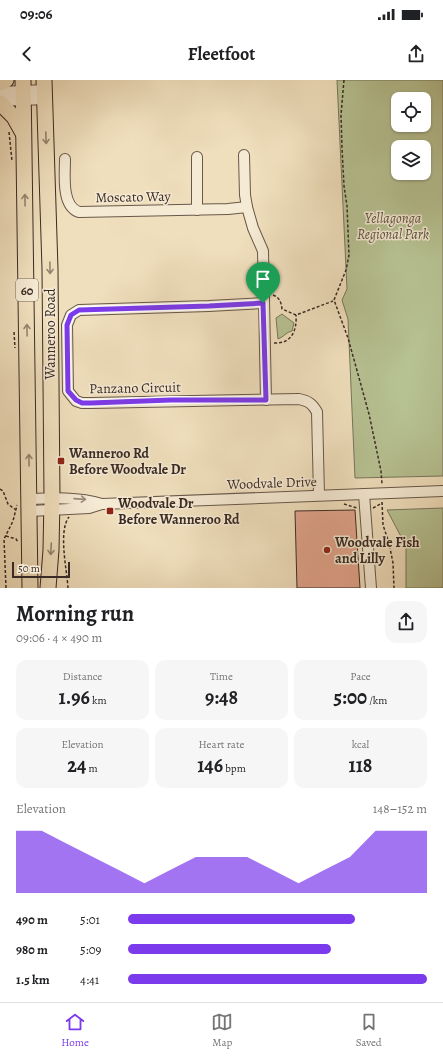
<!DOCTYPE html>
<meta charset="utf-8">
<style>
body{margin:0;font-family:Alegreya,serif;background:#f6f6f6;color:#202124;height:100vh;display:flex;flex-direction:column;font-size:15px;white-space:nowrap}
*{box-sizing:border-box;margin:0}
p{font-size:13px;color:#757577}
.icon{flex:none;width:22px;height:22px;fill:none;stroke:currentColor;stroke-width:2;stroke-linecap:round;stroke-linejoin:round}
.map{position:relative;height:508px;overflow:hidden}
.details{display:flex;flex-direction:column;background:#fff;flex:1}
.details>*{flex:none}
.controls{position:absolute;left:391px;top:12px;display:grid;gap:8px}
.controls a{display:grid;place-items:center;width:40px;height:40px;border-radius:8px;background:#fff;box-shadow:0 1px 3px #0004;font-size:20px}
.scale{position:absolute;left:12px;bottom:10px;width:58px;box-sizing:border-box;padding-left:4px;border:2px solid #3a2b24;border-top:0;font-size:11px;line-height:14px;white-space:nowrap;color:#3a2b24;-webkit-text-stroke:3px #f5ead4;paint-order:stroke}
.pin{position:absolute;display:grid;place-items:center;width:34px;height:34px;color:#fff;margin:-41px -17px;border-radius:50% 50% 50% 0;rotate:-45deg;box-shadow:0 0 4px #0007}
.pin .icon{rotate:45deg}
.round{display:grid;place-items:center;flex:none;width:42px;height:42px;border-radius:12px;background:#f6f6f6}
.headline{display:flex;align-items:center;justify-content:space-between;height:68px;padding:0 16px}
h1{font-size:22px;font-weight:700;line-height:30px}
.stats{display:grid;grid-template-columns:repeat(3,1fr);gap:6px;height:68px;padding:4px 16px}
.stats div{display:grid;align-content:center;border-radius:10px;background:#f6f6f6;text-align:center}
.stats b{font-size:20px;font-weight:700}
.stats small{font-size:11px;font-weight:400}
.stats p{font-size:11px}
.chart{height:112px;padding:8px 16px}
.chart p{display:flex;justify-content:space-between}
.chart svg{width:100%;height:72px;margin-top:4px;fill:#7c3aed;opacity:.7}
ul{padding:0 16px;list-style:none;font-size:13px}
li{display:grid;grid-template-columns:64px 48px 1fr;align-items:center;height:30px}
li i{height:10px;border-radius:5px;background:#7c3aed}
.status{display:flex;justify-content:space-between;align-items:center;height:28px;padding:0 20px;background:#fff;direction:ltr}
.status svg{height:11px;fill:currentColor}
header{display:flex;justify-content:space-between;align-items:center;height:52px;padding:0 16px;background:#fff;font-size:18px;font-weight:700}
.dock{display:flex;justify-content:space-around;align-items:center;height:56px;border-top:1px solid #e0e0e0;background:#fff;font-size:11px;color:#757577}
.dock a{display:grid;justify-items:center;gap:2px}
.dock .active{color:#7c3aed}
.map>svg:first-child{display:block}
</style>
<div class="status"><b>09:06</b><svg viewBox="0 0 49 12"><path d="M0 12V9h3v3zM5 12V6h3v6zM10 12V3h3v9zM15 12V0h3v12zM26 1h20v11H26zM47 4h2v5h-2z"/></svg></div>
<header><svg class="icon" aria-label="back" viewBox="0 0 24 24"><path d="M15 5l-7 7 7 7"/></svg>Fleetfoot<svg class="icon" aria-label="share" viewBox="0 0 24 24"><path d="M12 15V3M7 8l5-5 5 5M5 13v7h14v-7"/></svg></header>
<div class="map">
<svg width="443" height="508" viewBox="0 0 443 508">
<rect width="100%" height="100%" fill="#f0dfbd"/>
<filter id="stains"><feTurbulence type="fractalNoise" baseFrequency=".005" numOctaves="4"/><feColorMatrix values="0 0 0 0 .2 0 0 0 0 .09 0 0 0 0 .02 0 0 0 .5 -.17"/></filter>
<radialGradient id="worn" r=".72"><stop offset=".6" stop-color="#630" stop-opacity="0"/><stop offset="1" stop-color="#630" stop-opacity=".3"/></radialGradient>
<g fill="#b7c293" stroke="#78765c" fill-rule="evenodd">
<path d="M337 0H443V396L355 398 348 239 342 220 347 209ZM398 19H424V45H398ZM398 67H424V93H398Z"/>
<path d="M282 234 294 243 292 251C286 252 284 257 278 259L276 238Z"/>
<polygon points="443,428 443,508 406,508 406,466 387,430"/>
</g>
<polygon fill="#e2a48c" stroke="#3a2b24" points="355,430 360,508 297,508 295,431"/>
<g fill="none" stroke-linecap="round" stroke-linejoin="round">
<defs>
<g id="minor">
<polyline points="0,12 45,10"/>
<polyline points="0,21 45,19"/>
<polyline points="244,75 245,115 247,127 253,148 263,171 266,320"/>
<polyline points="197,77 197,130"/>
<path d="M65 79C65 94 61 126 79 132L228 129 247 127"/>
<path d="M263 223 209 226 79 230 71 235 67 245 68 311 76 321 82 323H91L299 319C308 321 312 323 317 332L319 415"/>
<polyline points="364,414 371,508"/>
<path d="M30 419C54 418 78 417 102 424"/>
<polyline points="30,431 89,428 102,424 443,411"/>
</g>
<g id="highway">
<polyline points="23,0 30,508"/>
<polyline points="44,0 50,189 52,418 51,470 48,508"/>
<polyline points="0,3 6,0"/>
<polyline points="0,23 14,37 23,53"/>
</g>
</defs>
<use href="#minor" stroke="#68584a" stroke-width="12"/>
<use href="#highway" stroke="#3a2b24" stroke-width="17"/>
<g stroke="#3a2b24" stroke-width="1.5" stroke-dasharray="3 2" stroke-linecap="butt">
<polyline points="344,0 341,35 342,68 344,106 347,126 349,175 346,190 334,220 348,258 369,334 381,391 382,404"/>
<polyline points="9,52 12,81"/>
<path d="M273 215C280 218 281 222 282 229L296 235 333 221"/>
<polyline points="14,252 15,268"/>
<path d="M274 263C292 264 297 250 296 235"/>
<polyline points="0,409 3,411 8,424 16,430"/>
<polyline points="382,422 383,445 389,463 393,483 394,508"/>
<polyline points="344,424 357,428"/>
<polyline points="373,428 382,423"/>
<polyline points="6,456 16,459 18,462"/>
<polyline points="6,508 4,459 13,441 17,425"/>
<path d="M68 508C67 490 58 451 69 437"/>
</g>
<use href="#minor" stroke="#f5ead4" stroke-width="10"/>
<use href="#highway" stroke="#f0dfbd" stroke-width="15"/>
</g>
<defs><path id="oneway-shaft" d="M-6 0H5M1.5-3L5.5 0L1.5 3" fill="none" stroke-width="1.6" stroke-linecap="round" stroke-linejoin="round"/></defs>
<g stroke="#958570">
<use href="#oneway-shaft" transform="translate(46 58) rotate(88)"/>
<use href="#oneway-shaft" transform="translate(25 120) rotate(-91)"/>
<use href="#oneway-shaft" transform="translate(50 188) rotate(89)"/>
<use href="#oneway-shaft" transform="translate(27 250) rotate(-91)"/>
<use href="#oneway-shaft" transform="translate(29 380) rotate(-91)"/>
<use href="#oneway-shaft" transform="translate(51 469) rotate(93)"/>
</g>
<use stroke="#988a7c" href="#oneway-shaft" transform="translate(80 419) rotate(4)"/>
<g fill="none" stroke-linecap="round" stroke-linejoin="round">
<defs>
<polygon id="route" points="263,223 266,320 171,320 91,323 82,323 76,320 68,311 67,245 71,235 79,230 209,226"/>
</defs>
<use href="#route" stroke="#fff" stroke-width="8"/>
<use href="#route" stroke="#7c3aed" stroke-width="5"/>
</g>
<g fill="#8f2418" stroke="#f5ead4" stroke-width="1.5">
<rect x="57" y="377" width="8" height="8" rx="2"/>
<rect x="106" y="427" width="8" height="8" rx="2"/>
<circle cx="327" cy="470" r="4"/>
</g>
<g text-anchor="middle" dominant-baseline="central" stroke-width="3" stroke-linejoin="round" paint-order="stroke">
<rect fill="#f5ead4" stroke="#726459" stroke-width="1" x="16" y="199" width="22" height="22" rx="3"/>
<g font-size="13" font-weight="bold" fill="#3a2b24">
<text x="27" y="210">60</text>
</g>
<g font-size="14" fill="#3a2b24" stroke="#f5ead4">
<text transform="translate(133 117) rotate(-1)">Moscato Way</text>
<text transform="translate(50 254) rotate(-90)">Wanneroo Road</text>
<text transform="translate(135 308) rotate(-1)">Panzano Circuit</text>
<text transform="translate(272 403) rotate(-2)">Woodvale Drive</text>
</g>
<g font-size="14" font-style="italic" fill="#595140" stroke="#f5ead4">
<text x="393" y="138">Yellagonga<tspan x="393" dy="16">Regional Park</tspan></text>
</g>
<g font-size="14" font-weight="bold" fill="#3a2b24" stroke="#f5ead4" text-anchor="start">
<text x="69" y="373">Wanneroo Rd<tspan x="69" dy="16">Before Woodvale Dr</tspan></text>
<text x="118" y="423">Woodvale Dr<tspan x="118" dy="16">Before Wanneroo Rd</tspan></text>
<text x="335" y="462">Woodvale Fish<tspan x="335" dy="16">and Lilly</tspan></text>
</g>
</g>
<rect width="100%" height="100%" filter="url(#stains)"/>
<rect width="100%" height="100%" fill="url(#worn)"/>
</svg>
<div class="controls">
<a><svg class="icon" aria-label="locate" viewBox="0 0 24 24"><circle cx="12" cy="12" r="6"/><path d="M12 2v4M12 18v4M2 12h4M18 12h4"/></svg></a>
<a><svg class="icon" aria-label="layers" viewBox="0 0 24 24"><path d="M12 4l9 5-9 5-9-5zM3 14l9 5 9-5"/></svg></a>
</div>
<div class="scale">50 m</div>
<div class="pin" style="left:263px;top:223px;background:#1e9e55"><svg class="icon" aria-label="arrive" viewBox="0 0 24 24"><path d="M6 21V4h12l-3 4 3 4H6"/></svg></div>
</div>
<section class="details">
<div class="headline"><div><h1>Morning run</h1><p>09:06 · 4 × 490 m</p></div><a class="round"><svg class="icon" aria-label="share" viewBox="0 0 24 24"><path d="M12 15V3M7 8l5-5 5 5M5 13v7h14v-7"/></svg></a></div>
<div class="stats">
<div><p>Distance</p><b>1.96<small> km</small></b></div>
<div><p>Time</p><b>9:48</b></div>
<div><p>Pace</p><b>5:00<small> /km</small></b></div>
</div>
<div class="stats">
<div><p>Elevation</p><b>24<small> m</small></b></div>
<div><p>Heart rate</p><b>146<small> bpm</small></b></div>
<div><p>kcal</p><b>118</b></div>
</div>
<div class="chart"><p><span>Elevation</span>148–152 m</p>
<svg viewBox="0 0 160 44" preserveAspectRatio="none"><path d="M0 44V6L10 6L20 14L30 22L40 30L50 38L60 30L70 22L80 22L90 22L100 30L110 38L120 30L130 22L140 6L150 6L160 6V44z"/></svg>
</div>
<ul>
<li><b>490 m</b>5:01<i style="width:76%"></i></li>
<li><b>980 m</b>5:09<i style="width:68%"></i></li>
<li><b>1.5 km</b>4:41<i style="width:100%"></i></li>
</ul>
</section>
<nav class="dock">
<a class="active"><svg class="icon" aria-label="home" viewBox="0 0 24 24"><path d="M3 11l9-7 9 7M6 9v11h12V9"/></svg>Home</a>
<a><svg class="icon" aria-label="map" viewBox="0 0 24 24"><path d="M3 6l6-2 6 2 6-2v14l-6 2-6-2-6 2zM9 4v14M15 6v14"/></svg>Map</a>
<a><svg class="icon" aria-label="saved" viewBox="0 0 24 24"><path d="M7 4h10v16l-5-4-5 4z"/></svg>Saved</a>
</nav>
